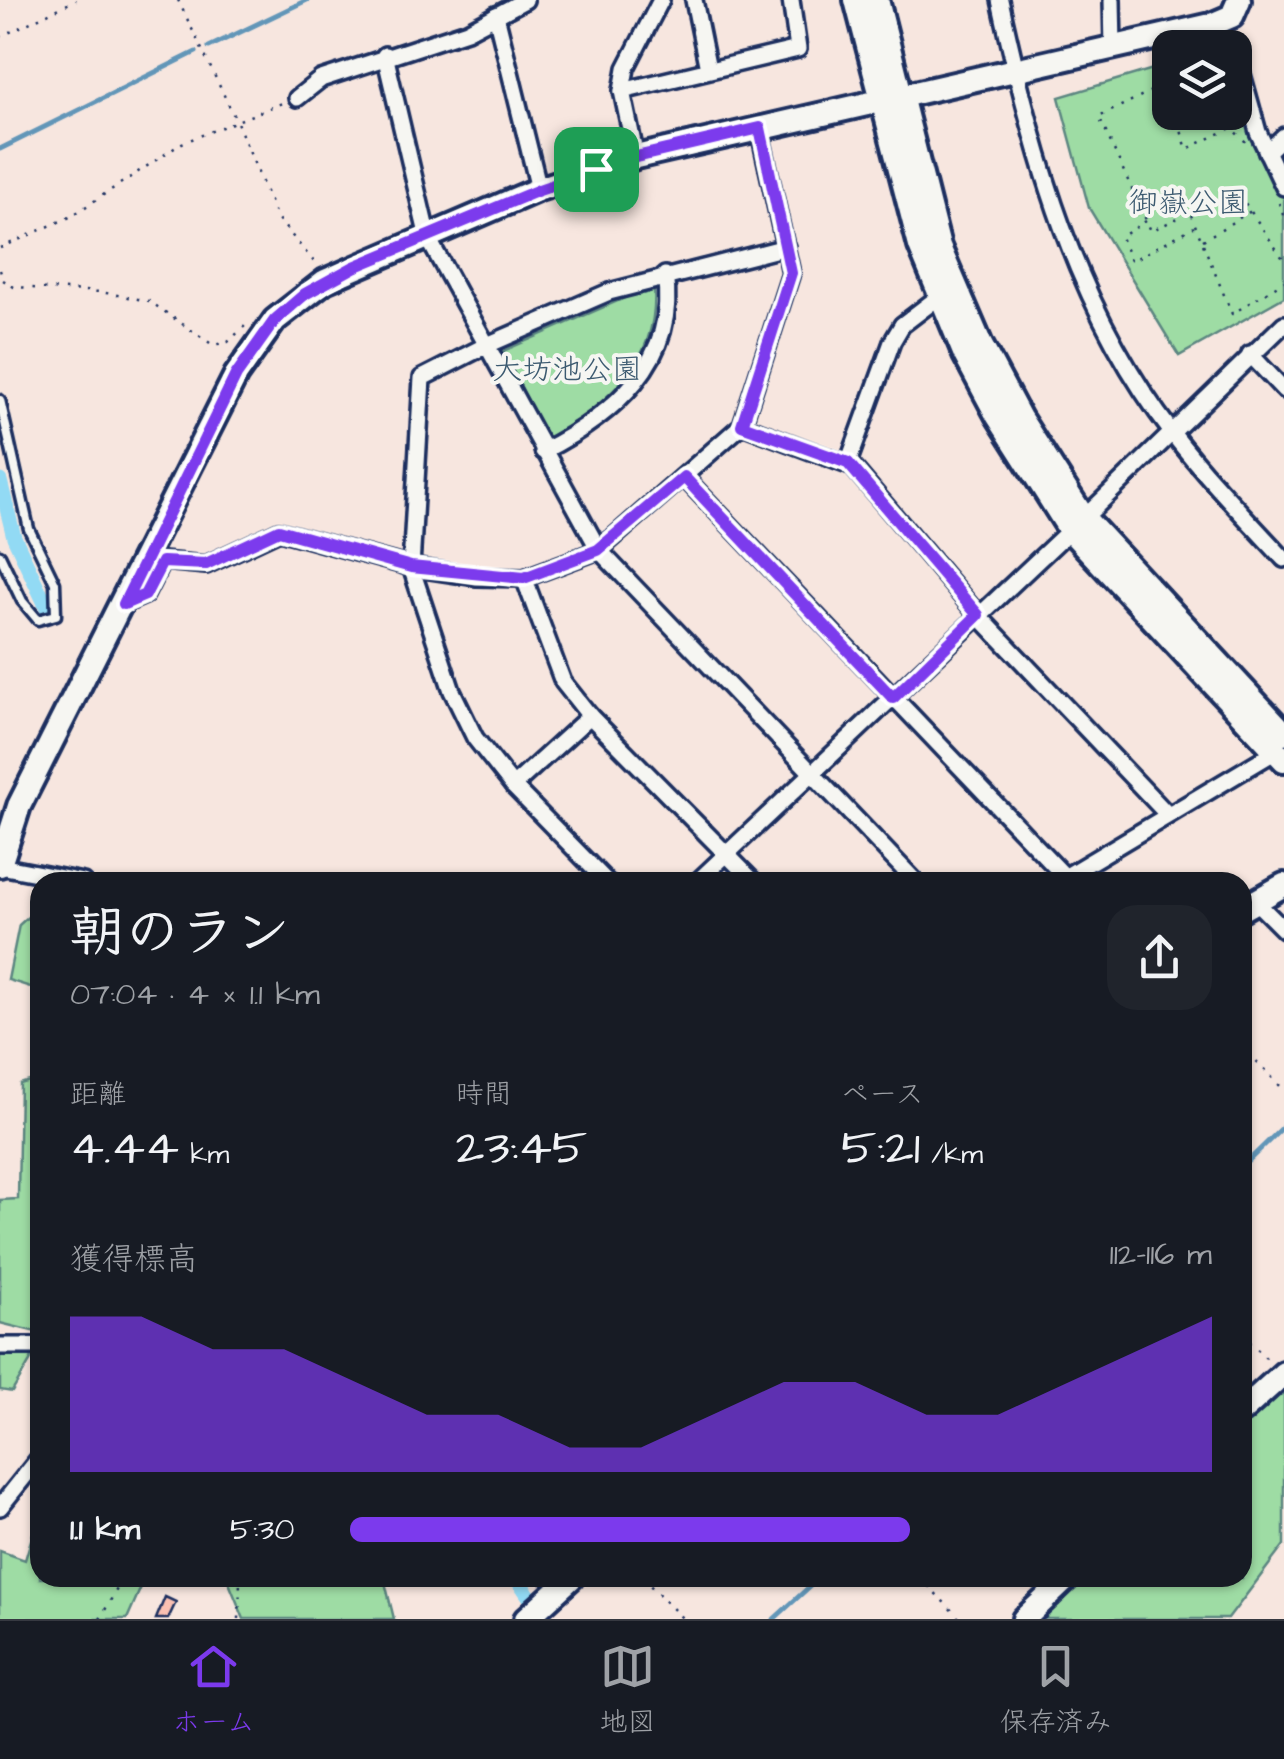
<!DOCTYPE html>
<html lang="ja">
<meta charset="utf-8">
<style>
body{margin:0;font-family:"Architects Daughter","Klee One",sans-serif;background:#20242c;color:#f1f3f6;height:100vh;display:flex;flex-direction:column;font-size:38px;white-space:nowrap}
*{box-sizing:border-box;margin:0}
p{font-size:32px;color:#9ea1a6}
.icon{flex:none;width:55px;height:55px;fill:none;stroke:currentColor;stroke-width:2;stroke-linecap:round;stroke-linejoin:round}
.map{position:relative;flex:1;overflow:hidden}
.side{position:absolute;left:30px;top:872px;width:1222px;height:715px;display:flex;flex-direction:column;background:#171b24;border-radius:30px;box-shadow:0 2px 8px #0004}
.side>*{flex:none}
.buttons{position:absolute;left:1152px;top:30px;display:grid;gap:20px}
.buttons a{display:grid;place-items:center;width:100px;height:100px;border-radius:20px;background:#171b24;box-shadow:0 2px 8px #0004;font-size:50px}
.pin{position:absolute;display:grid;place-items:center;width:85px;height:85px;color:#fff;margin:-42px;border-radius:20px;box-shadow:0 5px 15px #0006}
.round{display:grid;place-items:center;flex:none;width:105px;height:105px;border-radius:30px;background:#20242c}
.head{display:flex;align-items:center;justify-content:space-between;height:170px;padding:0 40px}
h1{font-size:55px;font-weight:600;line-height:75px}
.figures{display:grid;grid-template-columns:repeat(3,1fr);gap:15px;height:170px;padding:10px 40px}
.figures div{display:grid;align-content:center}
.figures b{font-size:50px;font-weight:600}
.figures small{font-size:28px;font-weight:400}
.figures p{font-size:28px}
.chart{height:280px;padding:20px 40px}
.chart p{display:flex;justify-content:space-between}
.chart svg{width:100%;height:180px;margin-top:10px;fill:#7c3aed;opacity:.7}
ul{padding:0 40px;list-style:none;font-size:32px}
li{display:grid;grid-template-columns:160px 120px 1fr;align-items:center;height:75px}
li i{height:25px;border-radius:12px;background:#7c3aed}
.dock{display:flex;justify-content:space-around;align-items:center;height:140px;border-top:2px solid #363941;background:#171b24;font-size:28px;color:#9ea1a6}
.dock a{display:grid;justify-items:center;gap:5px}
.dock .on{color:#7c3aed}
.map>svg:first-child{display:block}
</style>
<div class="map">
<svg width="1284" height="1619" viewBox="0 0 1284 1619">
<rect width="100%" height="100%" fill="#f7e6df"/>
<filter id="ink" filterUnits="userSpaceOnUse"><feTurbulence type="fractalNoise" baseFrequency=".01" numOctaves="2"/><feDisplacementMap in="SourceGraphic" scale="20" xChannelSelector="R" yChannelSelector="G"/><feConvolveMatrix kernelMatrix="1 2 1 2 8 2 1 2 1" color-interpolation-filters="sRGB"/></filter>
<g filter="url(#ink)">
<g fill="#9edca4" stroke="#5c8681" stroke-width="2.5">
<polygon points="1170,64 1170,112 1235,112 1235,74 1263,160 1284,196 1284,297 1179,356 1089,208 1059,97"/>
<path d="M654 285C660 363 611 394 557 438L547 439 503 351Z"/>
<polygon points="40,906 40,990 8,980 19,925"/>
<polygon points="40,1078 40,1333 0,1323 0,1200 18,1199 20,1084"/>
<polygon points="0,1353 35,1353 12,1392 0,1390"/>
<polygon points="1284,1389 1284,1545 1228,1619 1040,1619 1083,1578 1242,1578 1243,1428"/>
<polygon points="40,1510 40,1578 145,1578 127,1619 0,1619 0,1551 25,1560"/>
<polygon points="227,1578 384,1578 394,1619 244,1619"/>
</g>
<g fill="none" stroke-linecap="round" stroke-linejoin="round">
<g stroke="#6296b8" stroke-width="5">
<polyline points="209,47 307,0"/>
<polyline points="0,149 196,52"/>
<polyline points="1242,1167 1284,1126"/>
<polyline points="774,1619 819,1578"/>
</g>
<g stroke="#92daf4" stroke-width="15">
<polyline points="0,481 14,537 49,612"/>
<polyline points="517,1578 533,1602"/>
</g>
</g>
<polygon fill="#fac0b2" stroke="#1b2f5e" stroke-width="2.5" points="165,1597 176,1602 168,1619 156,1619"/>
<g fill="none" stroke-linecap="round" stroke-linejoin="round">
<defs>
<polyline id="lane" points="0,400 29,529 55,583 56,615 38,620 22,601 0,555"/>
<g id="street">
<polyline points="694,0 708,69"/>
<path d="M1000 0C1033 154 1075 307 1173 434 1207 478 1246 518 1284 559"/>
<polyline points="1112,0 1113,48"/>
<polyline points="496,15 539,189"/>
<polyline points="1235,49 1258,132 1284,187"/>
<polyline points="385,55 428,238 599,550 916,882"/>
<polyline points="622,91 626,68 661,0"/>
<polyline points="297,98 321,79 467,31 525,0"/>
<polyline points="1267,152 1284,136"/>
<polyline points="636,157 622,91 798,49 791,0"/>
<polyline points="1250,354 1284,390"/>
<polyline points="742,425 853,467 978,615 1168,815"/>
<path d="M543 451C612 416 679 360 665 275"/>
<polyline points="848,463 892,342 902,325 940,296"/>
<polyline points="684,477 1070,882"/>
<polyline points="1084,518 1284,324"/>
<polyline points="524,578 563,682 590,716 754,882"/>
<polyline points="124,604 145,595 162,561 206,565 279,531 411,567 477,577 524,578 599,550 742,425 791,273 759,128"/>
<polyline points="513,786 590,716"/>
<polyline points="0,866 83,882"/>
<polyline points="1065,877 1276,751"/>
<polyline points="607,882 513,786 475,738 452,691 411,567 422,378 485,346 609,292 786,247"/>
<polyline points="697,882 1070,530"/>
<polyline points="1256,902 1284,930"/>
<polyline points="0,1346 40,1346"/>
<polyline points="0,1507 40,1457"/>
</g>
<g id="secondary">
<polyline points="856,0 920,246 965,355 997,415 1070,530 1284,760"/>
<polyline points="877,0 939,247 981,345 1020,418 1084,518 1284,733"/>
<polyline points="0,865 19,806 236,375 275,320 325,281 539,189 636,157 1211,25 1232,16 1239,0"/>
<polyline points="1242,909 1284,885"/>
<polyline points="1242,1411 1284,1373"/>
<polyline points="526,1619 571,1578"/>
<polyline points="1024,1619 1067,1578"/>
</g>
</defs>
<use href="#lane" stroke="#1b2f5e" stroke-width="15"/>
<use href="#street" stroke="#1b2f5e" stroke-width="22"/>
<use href="#secondary" stroke="#1b2f5e" stroke-width="30"/>
<g stroke="#1b2f5e" stroke-width="2.5" stroke-dasharray="2.5 8" stroke-linecap="butt">
<polyline points="178,0 236,120 277,218 315,263"/>
<polyline points="0,37 76,0"/>
<polyline points="1170,99 1165,84 1099,117 1151,231 1236,190 1284,260"/>
<polyline points="1175,112 1187,149 1231,128 1246,142"/>
<polyline points="1279,203 1284,218"/>
<polyline points="1191,215 1232,314 1284,281"/>
<polyline points="1146,221 1121,237 1131,261 1194,227"/>
<polyline points="1203,240 1251,211"/>
<polyline points="0,248 70,217 182,143 282,103"/>
<polyline points="0,270 3,280 14,287 101,292 149,301 213,345 228,342 246,325"/>
<polyline points="1242,1046 1284,1090"/>
<polyline points="1242,1334 1269,1361"/>
<polyline points="643,1578 683,1619"/>
<polyline points="921,1578 960,1619"/>
<polyline points="100,1619 123,1578"/>
<polyline points="239,1619 240,1578"/>
</g>
<use href="#lane" stroke="#f6f6f2" stroke-width="8"/>
<use href="#street" stroke="#f6f6f2" stroke-width="15"/>
<use href="#secondary" stroke="#f6f6f2" stroke-width="22"/>
</g>
</g>
<g fill="none" stroke-linecap="round" stroke-linejoin="round" filter="url(#ink)">
<defs>
<polygon id="route" points="760,128 791,273 742,425 848,463 978,615 893,698 684,477 598,550 524,578 411,567 279,530 206,564 162,562 145,595 124,604 236,375 275,320 305,294 354,267 539,190 636,157"/>
</defs>
<use href="#route" stroke="#fff" stroke-width="20"/>
<use href="#route" stroke="#7c3aed" stroke-width="12"/>
</g>
<g text-anchor="middle" dominant-baseline="central" stroke-width="8" stroke-linejoin="round" paint-order="stroke">
<g font-size="30" fill="#3c5a70" stroke="#f6f6f2">
<text x="1188" y="203">御嶽公園</text>
<text x="567" y="370">大坊池公園</text>
</g>
</g>
</svg>
<div class="buttons">
<a><svg class="icon" aria-label="layers" viewBox="0 0 24 24"><path d="M12 4l9 5-9 5-9-5zM3 14l9 5 9-5"/></svg></a>
</div>
<div class="pin" style="left:596px;top:169px;background:#1e9e55"><svg class="icon" aria-label="arrive" viewBox="0 0 24 24"><path d="M6 21V4h12l-3 4 3 4H6"/></svg></div>
<section class="side">
<div class="head"><div><h1>朝のラン</h1><p>07:04 · 4 × 1.1 km</p></div><a class="round"><svg class="icon" aria-label="share" viewBox="0 0 24 24"><path d="M12 15V3M7 8l5-5 5 5M5 13v7h14v-7"/></svg></a></div>
<div class="figures">
<div><p>距離</p><b>4.44<small> km</small></b></div>
<div><p>時間</p><b>23:45</b></div>
<div><p>ペース</p><b>5:21<small> /km</small></b></div>
</div>
<div class="chart"><p><span>獲得標高</span>112–116 m</p>
<svg viewBox="0 0 160 44" preserveAspectRatio="none"><path d="M0 44V6L10 6L20 14L30 14L40 22L50 30L60 30L70 38L80 38L90 30L100 22L110 22L120 30L130 30L140 22L150 14L160 6V44z"/></svg>
</div>
<ul>
<li><b>1.1 km</b>5:30<i style="width:65%"></i></li>
</ul>
</section>
</div>
<nav class="dock">
<a class="on"><svg class="icon" aria-label="home" viewBox="0 0 24 24"><path d="M3 11l9-7 9 7M6 9v11h12V9"/></svg>ホーム</a>
<a><svg class="icon" aria-label="map" viewBox="0 0 24 24"><path d="M3 6l6-2 6 2 6-2v14l-6 2-6-2-6 2zM9 4v14M15 6v14"/></svg>地図</a>
<a><svg class="icon" aria-label="saved" viewBox="0 0 24 24"><path d="M7 4h10v16l-5-4-5 4z"/></svg>保存済み</a>
</nav>
